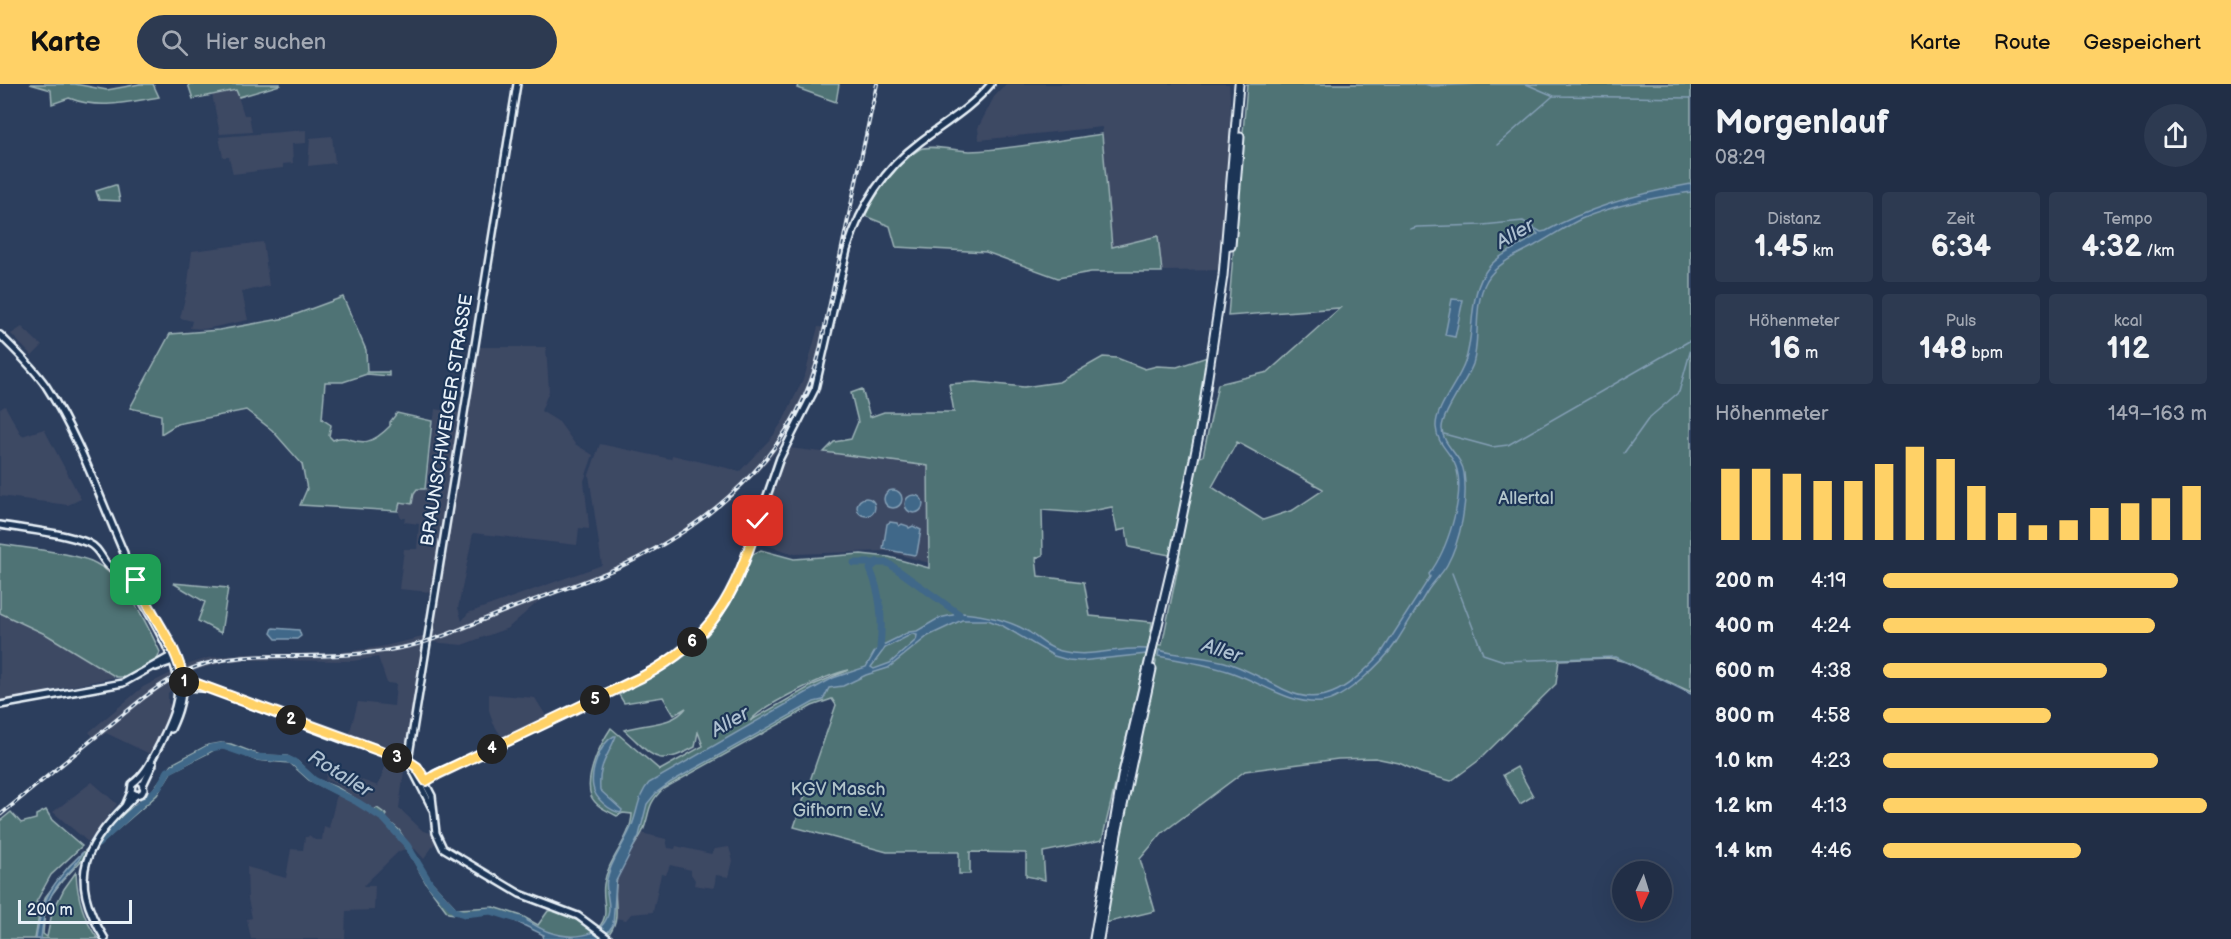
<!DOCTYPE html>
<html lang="de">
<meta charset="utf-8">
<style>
body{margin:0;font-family:"Balsamiq Sans",sans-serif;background:#2d3a51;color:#f1f3f6;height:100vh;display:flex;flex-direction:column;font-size:22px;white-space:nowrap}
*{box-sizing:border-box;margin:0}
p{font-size:20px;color:#a2a8b3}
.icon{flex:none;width:33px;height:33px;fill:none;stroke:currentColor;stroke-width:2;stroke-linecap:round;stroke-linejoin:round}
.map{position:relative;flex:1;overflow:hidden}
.details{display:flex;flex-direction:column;background:#212e46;width:540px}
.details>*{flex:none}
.needle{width:39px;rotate:184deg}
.fabs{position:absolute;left:1612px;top:777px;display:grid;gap:12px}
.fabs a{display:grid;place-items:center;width:60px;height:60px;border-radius:50%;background:#212e46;box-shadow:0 6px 24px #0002,0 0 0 2px #3e4a5f;font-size:30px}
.scale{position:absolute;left:18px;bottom:15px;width:114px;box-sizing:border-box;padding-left:6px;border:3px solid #e8f1f8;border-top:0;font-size:16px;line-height:21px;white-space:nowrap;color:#e8f1f8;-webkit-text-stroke:4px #1d3557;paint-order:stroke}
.pin{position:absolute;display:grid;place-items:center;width:51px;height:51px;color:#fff;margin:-26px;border-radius:12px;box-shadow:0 3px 9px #0006}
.km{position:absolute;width:30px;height:30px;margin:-15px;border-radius:50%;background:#222;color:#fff;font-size:16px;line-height:30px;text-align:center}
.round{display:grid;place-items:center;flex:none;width:63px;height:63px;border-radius:32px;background:#2d3a51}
.headline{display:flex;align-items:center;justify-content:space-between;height:102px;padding:0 24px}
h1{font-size:33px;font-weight:800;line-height:45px}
.stats{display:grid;grid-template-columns:repeat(3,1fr);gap:9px;height:102px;padding:6px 24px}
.stats div{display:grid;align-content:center;border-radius:6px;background:#2d3a51;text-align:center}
.stats b{font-size:30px;font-weight:800}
.stats small{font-size:16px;font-weight:400}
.stats p{font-size:16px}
.chart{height:168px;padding:12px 24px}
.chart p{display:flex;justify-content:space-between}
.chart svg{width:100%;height:108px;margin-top:6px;stroke:#ffd166;stroke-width:6}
ul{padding:0 24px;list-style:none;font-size:20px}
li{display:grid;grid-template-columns:96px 72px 1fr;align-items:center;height:45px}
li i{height:15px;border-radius:8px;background:#ffd166}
header{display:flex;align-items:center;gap:36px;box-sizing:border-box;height:84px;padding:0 30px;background:#ffd166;color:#111}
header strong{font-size:28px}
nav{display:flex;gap:33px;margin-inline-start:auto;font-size:21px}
.search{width:420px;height:54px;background:#2d3a51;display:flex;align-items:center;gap:15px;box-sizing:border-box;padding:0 21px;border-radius:33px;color:#a2a8b3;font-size:22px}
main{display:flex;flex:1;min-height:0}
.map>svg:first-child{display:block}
</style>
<header>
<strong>Karte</strong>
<div class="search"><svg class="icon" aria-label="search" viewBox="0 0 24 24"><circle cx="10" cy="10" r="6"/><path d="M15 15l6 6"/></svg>Hier suchen</div>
<nav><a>Karte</a><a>Route</a><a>Gespeichert</a></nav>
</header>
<main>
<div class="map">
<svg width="1691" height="855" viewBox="0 0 1691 855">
<rect width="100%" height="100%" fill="#2c3e5d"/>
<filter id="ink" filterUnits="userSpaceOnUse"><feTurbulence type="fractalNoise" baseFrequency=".0167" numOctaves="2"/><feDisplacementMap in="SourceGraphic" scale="12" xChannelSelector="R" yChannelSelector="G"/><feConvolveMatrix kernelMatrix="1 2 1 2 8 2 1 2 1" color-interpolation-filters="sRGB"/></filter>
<g filter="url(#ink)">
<g fill="#3d4864" fill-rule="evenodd">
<polygon points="1006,0 1229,0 1232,40 1222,186 1114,188 1102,43 979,56 978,44 994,13"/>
<polygon points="236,6 244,31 249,31 252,48 220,50 212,10"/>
<polygon points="306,46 306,59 292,60 293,79 283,80 283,84 233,90 229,73 223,73 219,53"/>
<polygon points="332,52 335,79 308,82 310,54"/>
<polygon points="263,158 269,202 242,208 248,236 205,245 190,244 192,237 180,234 187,206 192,167"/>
<polygon points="22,243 42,262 32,272 11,250"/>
<polygon points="818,243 827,244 817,284 804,320 776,368 757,389 722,421 681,452 642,475 540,516 508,544 462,561 432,558 424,560 406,668 403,673 349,651 358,618 394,622 396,600 387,599 378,573 353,577 247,576 225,578 190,588 171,597 171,606 168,609 168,619 170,621 168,632 150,670 106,649 96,656 89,648 143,603 187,581 208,574 244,570 335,569 380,563 423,553 430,508 399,505 404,465 417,465 419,440 404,438 405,434 401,434 398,427 399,418 417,405 426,405 435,325 468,330 480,263 546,263 549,307 541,327 559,338 575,360 593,371 584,397 589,441 589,445 579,444 577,461 473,449 458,524 462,537 468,529 602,481 589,391 600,360 671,375 672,371 740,387 773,352 784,335 805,291"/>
<polygon points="5,322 22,352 44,345 81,415 68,421 0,412 0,325"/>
<path d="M789 364 928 381 929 479 886 467 795 470 762 460 758 453 761 444ZM889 438 897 439 899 442 921 446 917 469 913 471 905 468 883 465 887 440Z"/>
<polygon points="0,529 47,551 116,593 0,617"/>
<polygon points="489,610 535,614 548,635 503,655 493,639 489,626"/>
<polygon points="388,674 405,680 399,724 423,747 432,749 435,759 424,775 415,765 407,764 398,768 363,802 375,802 374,826 346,827 345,855 251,855 247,835 252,834 248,815 247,783 286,794 291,765 303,766 305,753 308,753 309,751 315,756 322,756 324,742 329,744 339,701 325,696 328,684 378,702"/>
<polygon points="92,698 117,720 89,757 87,757 53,728"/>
<polygon points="641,749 666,755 668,764 675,765 676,762 711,770 715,765 729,763 733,777 729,793 716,791 714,804 700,802 694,801 695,796 691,790 691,786 670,781 666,791 661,790 653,828 631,830 626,836 615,834 614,819 616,797"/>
</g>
<g fill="#4f7375" stroke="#9cb2b6" stroke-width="1.5" fill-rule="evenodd">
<path d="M30 0H75L107 6 140 0H153L159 13C128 18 99 26 69 14L52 20 51 6Z"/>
<polygon points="188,0 280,0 280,1 239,13 236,6 193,15"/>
<polygon points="798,0 839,0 836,18 797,4"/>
<path d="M1247 0H1691V608L1626 578 1610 574 1559 576 1556 600 1478 677 1451 697 1421 689 1399 679 1375 674 1338 675 1245 687 1162 749 1140 775 1155 827 1105 839 1117 762 1156 577 1145 575 1102 756 1043 768 1045 796 1026 792V769L970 768V790H959V768H887L794 743 835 624 836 621 832 615 812 622 663 705C645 722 651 730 642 749 634 764 622 777 617 794 611 820 625 833 605 855H547C538 844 505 830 491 829 475 828 467 833 448 829L426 799 405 761 382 736 365 724 309 696 290 679 255 676 229 665 218 664 171 688 157 711 80 778 62 797 52 810 45 825 43 850 47 853 52 829 64 805 76 788C77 813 83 835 98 855H36L38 835 46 812 69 782 121 732 152 707 172 680 208 661 221 659 231 660 260 671 287 672 297 677 316 695 338 704 374 726 377 724 387 731 385 734 399 746 431 797 457 825 494 823 522 832 538 841 548 827C564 825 581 839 594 848 613 832 601 820 604 800 608 774 631 755 632 730L623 729 617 732C608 727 596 723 591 712 584 693 601 659 611 644L660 686 703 662 698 648 695 663C655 685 654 672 624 646 644 639 673 642 686 624L674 631 663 613 624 619 619 611C632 601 649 595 664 586 712 556 733 522 753 470L761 466 794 475 861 470 889 473 929 484 928 382 824 368 834 358 851 355 858 338 851 309 862 305 870 333 884 328H954L949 300 976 298 1024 303 1059 298 1103 273 1117 274 1145 285 1157 282 1177 283 1207 273 1192 376 1203 372 1218 300 1268 288 1340 224 1228 232ZM1237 358 1323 405V406L1293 426 1263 436 1212 403ZM1112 423 1117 447 1126 445 1129 463 1180 473 1162 561 1149 560 1152 538 1090 532 1084 498 1038 492 1036 474 1043 471 1042 426 1082 429ZM849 586 813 601 750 637C763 621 828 590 849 586Z"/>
<path d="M1102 50 1112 163 1158 152 1162 188H1091L1058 194 986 168 896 163 890 142 865 132C875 111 898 77 920 65 930 60 957 67 970 67 1012 65 1060 56 1102 50Z"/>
<polygon points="115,101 117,101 120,117 99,116 96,107"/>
<path d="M343 213 366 266 367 288H389V292L367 290 343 298H325L322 335 331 341 329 352 333 356C352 346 359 374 390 342V338L397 329 432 337 425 405H417L414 409 412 420 400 418 398 427 300 421 307 405 302 380 272 346 246 326 177 340 161 350V331L130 324 170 250 219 246 286 234Z"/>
<path d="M0 460C24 464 70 468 91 477 125 492 145 536 160 568L157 576 125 593H116L47 551 0 529Z"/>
<polygon points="173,499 228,504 221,549 198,537 205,518"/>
<polygon points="1517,683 1533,712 1520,720 1503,691"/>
<polygon points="46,726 52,736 82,762 51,791 36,818 41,820 35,855 0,855 0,737 11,728 21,739 36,735 36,731"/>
</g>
<g fill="#416889" stroke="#849fb5" stroke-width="1.5" fill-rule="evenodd">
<path d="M1691 100V108C1657 113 1613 121 1581 135 1565 143 1550 153 1534 162 1517 171 1498 178 1487 196 1472 222 1481 253 1473 280 1467 297 1441 331 1442 345 1443 362 1462 372 1464 389 1468 418 1461 455 1447 481 1442 490 1434 497 1428 506 1417 524 1406 543 1395 560 1383 578 1344 616 1322 618 1290 621 1262 599 1233 589 1208 580 1183 577 1158 572L1159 566C1183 573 1207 572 1231 580 1250 587 1267 597 1285 606 1325 626 1353 599 1380 571L1430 493 1429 490C1446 468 1466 412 1456 383 1451 368 1437 361 1436 343 1435 324 1458 299 1465 278 1475 250 1468 217 1484 190 1496 169 1520 164 1538 150L1529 141 1541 148 1546 147C1591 122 1640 109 1691 100Z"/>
<polygon points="1452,215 1463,216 1455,253 1445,251"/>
<circle cx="893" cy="415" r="9"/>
<circle cx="914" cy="420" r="9"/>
<circle cx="866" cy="423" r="9"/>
<polygon points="890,438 897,439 899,442 902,440 908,442 909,444 913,442 921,446 917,469 914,471 883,465 887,440"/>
<path d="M962 529C985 531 1009 536 1029 548 1039 555 1048 564 1061 567 1091 575 1118 562 1148 565L1147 570 1080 577 1068 576 1054 572 1003 542 988 536H962L928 552 888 584 866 591 843 602 829 604 823 616 814 618 671 698 656 709 647 720 639 752 616 797 613 841 603 855H542L544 851 515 837 516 832C528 835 537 844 549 848 569 855 600 855 608 831 612 820 604 808 607 795 611 776 625 759 632 741 638 726 638 711 649 699L811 606 833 594 866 583 875 567 883 561 909 548 917 547 939 534ZM912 550 917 551 916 556 890 579 874 585 871 583 885 564Z"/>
<polygon points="273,544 299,546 301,552 297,555 276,555 271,549"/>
<path d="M614 652H616C608 673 598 680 600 706L622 726 621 729C610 727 595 715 593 703 590 688 600 659 614 652Z"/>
<path d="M83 768C78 781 69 787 60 798 46 815 43 833 41 855H36C42 811 53 799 83 768Z"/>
</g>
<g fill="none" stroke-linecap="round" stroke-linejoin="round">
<g stroke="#849fb5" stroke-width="1.5">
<polyline points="1424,0 1432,2 1484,0"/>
<polyline points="1526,0 1554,12 1691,14"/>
<polyline points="1497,61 1553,12"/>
<polyline points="1410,145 1417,143 1483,141 1523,137 1531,142"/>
<polyline points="1444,350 1492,363 1508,361 1691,256"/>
<polyline points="1624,369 1649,334 1679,308 1691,265"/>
<polyline points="1452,489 1483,570 1504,577 1616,573 1691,610"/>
</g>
<g stroke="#416889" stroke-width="7">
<path d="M877 478 870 485C881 510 883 536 880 564"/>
<polyline points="854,479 888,479 959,530"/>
<polyline points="98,760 159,703 168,687 210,664 223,662 255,673 287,675 294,678 314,696 357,718 384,735 407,761 431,801 455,827 464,830 491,827 523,837"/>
</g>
<defs>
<g id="secondary">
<path d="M0 251C16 267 33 283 46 302 79 353 100 414 124 469L126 482"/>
<path d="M0 441C28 446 61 448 88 459 105 467 100 484 122 488"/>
<circle cx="128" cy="488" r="6"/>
<polyline points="134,489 141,510"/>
<path d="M146 518C153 530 160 543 166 555 185 589 188 609 171 645"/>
<polyline points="156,583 173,577"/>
<polyline points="183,597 197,600 350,658"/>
<polyline points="182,603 203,604"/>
<polyline points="0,621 123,599 171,572"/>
<polyline points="350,657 356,658 408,677 417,683 432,712 436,749 443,764 520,810 578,832 609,855"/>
<polyline points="408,677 517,0"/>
<polyline points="408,677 432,724"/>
<path d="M426 697 435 690 501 661 656 585 684 566 713 536 726 518 738 496 780 374 815 305 847 166C860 123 884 85 920 58 945 39 971 24 991 0"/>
<polyline points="143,701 153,680"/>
<polyline points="133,709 137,711 142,709 144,705 142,700"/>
<path d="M125 722 131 708 132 700C146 690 151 677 160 660 169 641 179 621 178 599 176 570 145 525 132 498L127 493"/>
<path d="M105 855C65 791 86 759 136 711"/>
</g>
<g id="highway">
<polyline points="1231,162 1240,53"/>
<polyline points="1094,855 1122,693 1174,473 1200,346 1223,192 1239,0"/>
<polyline points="1099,855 1117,750 1152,585"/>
</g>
</defs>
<use href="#secondary" stroke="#e8f1f8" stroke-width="10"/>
<use href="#highway" stroke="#e8f1f8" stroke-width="11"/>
<use href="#secondary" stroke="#1d3557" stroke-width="5"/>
<use href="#highway" stroke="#1d3557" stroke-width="7"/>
<defs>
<path id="rail" d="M0 731 142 615C159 602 176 590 196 583 229 571 265 572 300 572 332 572 363 571 395 565 435 559 477 537 515 523 557 507 602 493 642 472 724 429 799 360 820 266L877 0"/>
</defs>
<use href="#rail" stroke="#e8f1f8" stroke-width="4"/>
<use href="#rail" stroke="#1d3557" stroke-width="1.5" stroke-dasharray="4.5" stroke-linecap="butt"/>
</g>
</g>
<g fill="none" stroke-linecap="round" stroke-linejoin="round" filter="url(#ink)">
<defs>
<path id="route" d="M136 496C149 530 179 562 183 597L197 600 408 677 417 683 426 697 438 690 642 593C713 555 735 511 758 437"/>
</defs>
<use href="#route" stroke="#fff" stroke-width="12"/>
<use href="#route" stroke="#ffd166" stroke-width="8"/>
</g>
<g text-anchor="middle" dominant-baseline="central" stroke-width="4.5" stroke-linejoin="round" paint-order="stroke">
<g font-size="18" fill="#e8f1f8" stroke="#1d3557">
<text transform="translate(447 336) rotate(-81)">BRAUNSCHWEIGER STRASSE</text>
</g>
<g font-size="18" fill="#b2c5ca" stroke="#1d3557">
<text x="1526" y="414">Allertal</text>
<text x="838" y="705">KGV Masch<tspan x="838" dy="21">Gifhorn e.V.</tspan></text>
</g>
<g font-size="20" font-style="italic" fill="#aec1d1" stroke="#1d3557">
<text transform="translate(1515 150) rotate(-30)">Aller</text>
<text transform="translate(1222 567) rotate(17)">Aller</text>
<text transform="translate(730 638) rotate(-30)">Aller</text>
<text transform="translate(340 690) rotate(32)">Rotaller</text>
</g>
</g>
</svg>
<div class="fabs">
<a><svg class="needle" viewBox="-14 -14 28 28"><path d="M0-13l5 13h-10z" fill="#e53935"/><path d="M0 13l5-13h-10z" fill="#a2a8b3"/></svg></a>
</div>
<div class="scale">200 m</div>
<div class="pin" style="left:136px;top:496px;background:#1e9e55"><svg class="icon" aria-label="arrive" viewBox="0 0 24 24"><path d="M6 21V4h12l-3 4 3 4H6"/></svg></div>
<div class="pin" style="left:758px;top:437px;background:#d93025"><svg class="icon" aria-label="check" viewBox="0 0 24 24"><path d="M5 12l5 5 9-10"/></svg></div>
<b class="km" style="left:184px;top:598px">1</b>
<b class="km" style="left:291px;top:636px">2</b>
<b class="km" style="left:397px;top:674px">3</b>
<b class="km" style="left:492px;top:665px">4</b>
<b class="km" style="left:595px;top:616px">5</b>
<b class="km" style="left:692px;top:558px">6</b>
</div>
<section class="details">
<div class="headline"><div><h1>Morgenlauf</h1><p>08:29</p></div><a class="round"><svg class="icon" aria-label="share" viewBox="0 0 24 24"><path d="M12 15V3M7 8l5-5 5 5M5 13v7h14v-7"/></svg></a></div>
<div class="stats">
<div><p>Distanz</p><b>1.45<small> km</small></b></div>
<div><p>Zeit</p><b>6:34</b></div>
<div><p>Tempo</p><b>4:32<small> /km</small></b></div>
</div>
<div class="stats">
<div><p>Höhenmeter</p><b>16<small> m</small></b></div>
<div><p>Puls</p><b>148<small> bpm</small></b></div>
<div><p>kcal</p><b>112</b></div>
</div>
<div class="chart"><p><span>Höhenmeter</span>149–163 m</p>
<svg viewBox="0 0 160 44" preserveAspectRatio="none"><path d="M5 44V15M15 44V15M25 44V17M35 44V20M45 44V20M55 44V13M65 44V6M75 44V11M85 44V22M95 44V33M105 44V38M115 44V36M125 44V31M135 44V29M145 44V27M155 44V22"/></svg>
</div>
<ul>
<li><b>200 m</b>4:19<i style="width:91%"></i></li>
<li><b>400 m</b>4:24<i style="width:84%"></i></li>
<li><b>600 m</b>4:38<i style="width:69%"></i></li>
<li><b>800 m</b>4:58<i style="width:52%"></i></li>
<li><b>1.0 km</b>4:23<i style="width:85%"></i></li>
<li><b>1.2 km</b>4:13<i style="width:100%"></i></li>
<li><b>1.4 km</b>4:46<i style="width:61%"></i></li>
</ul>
</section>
</main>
